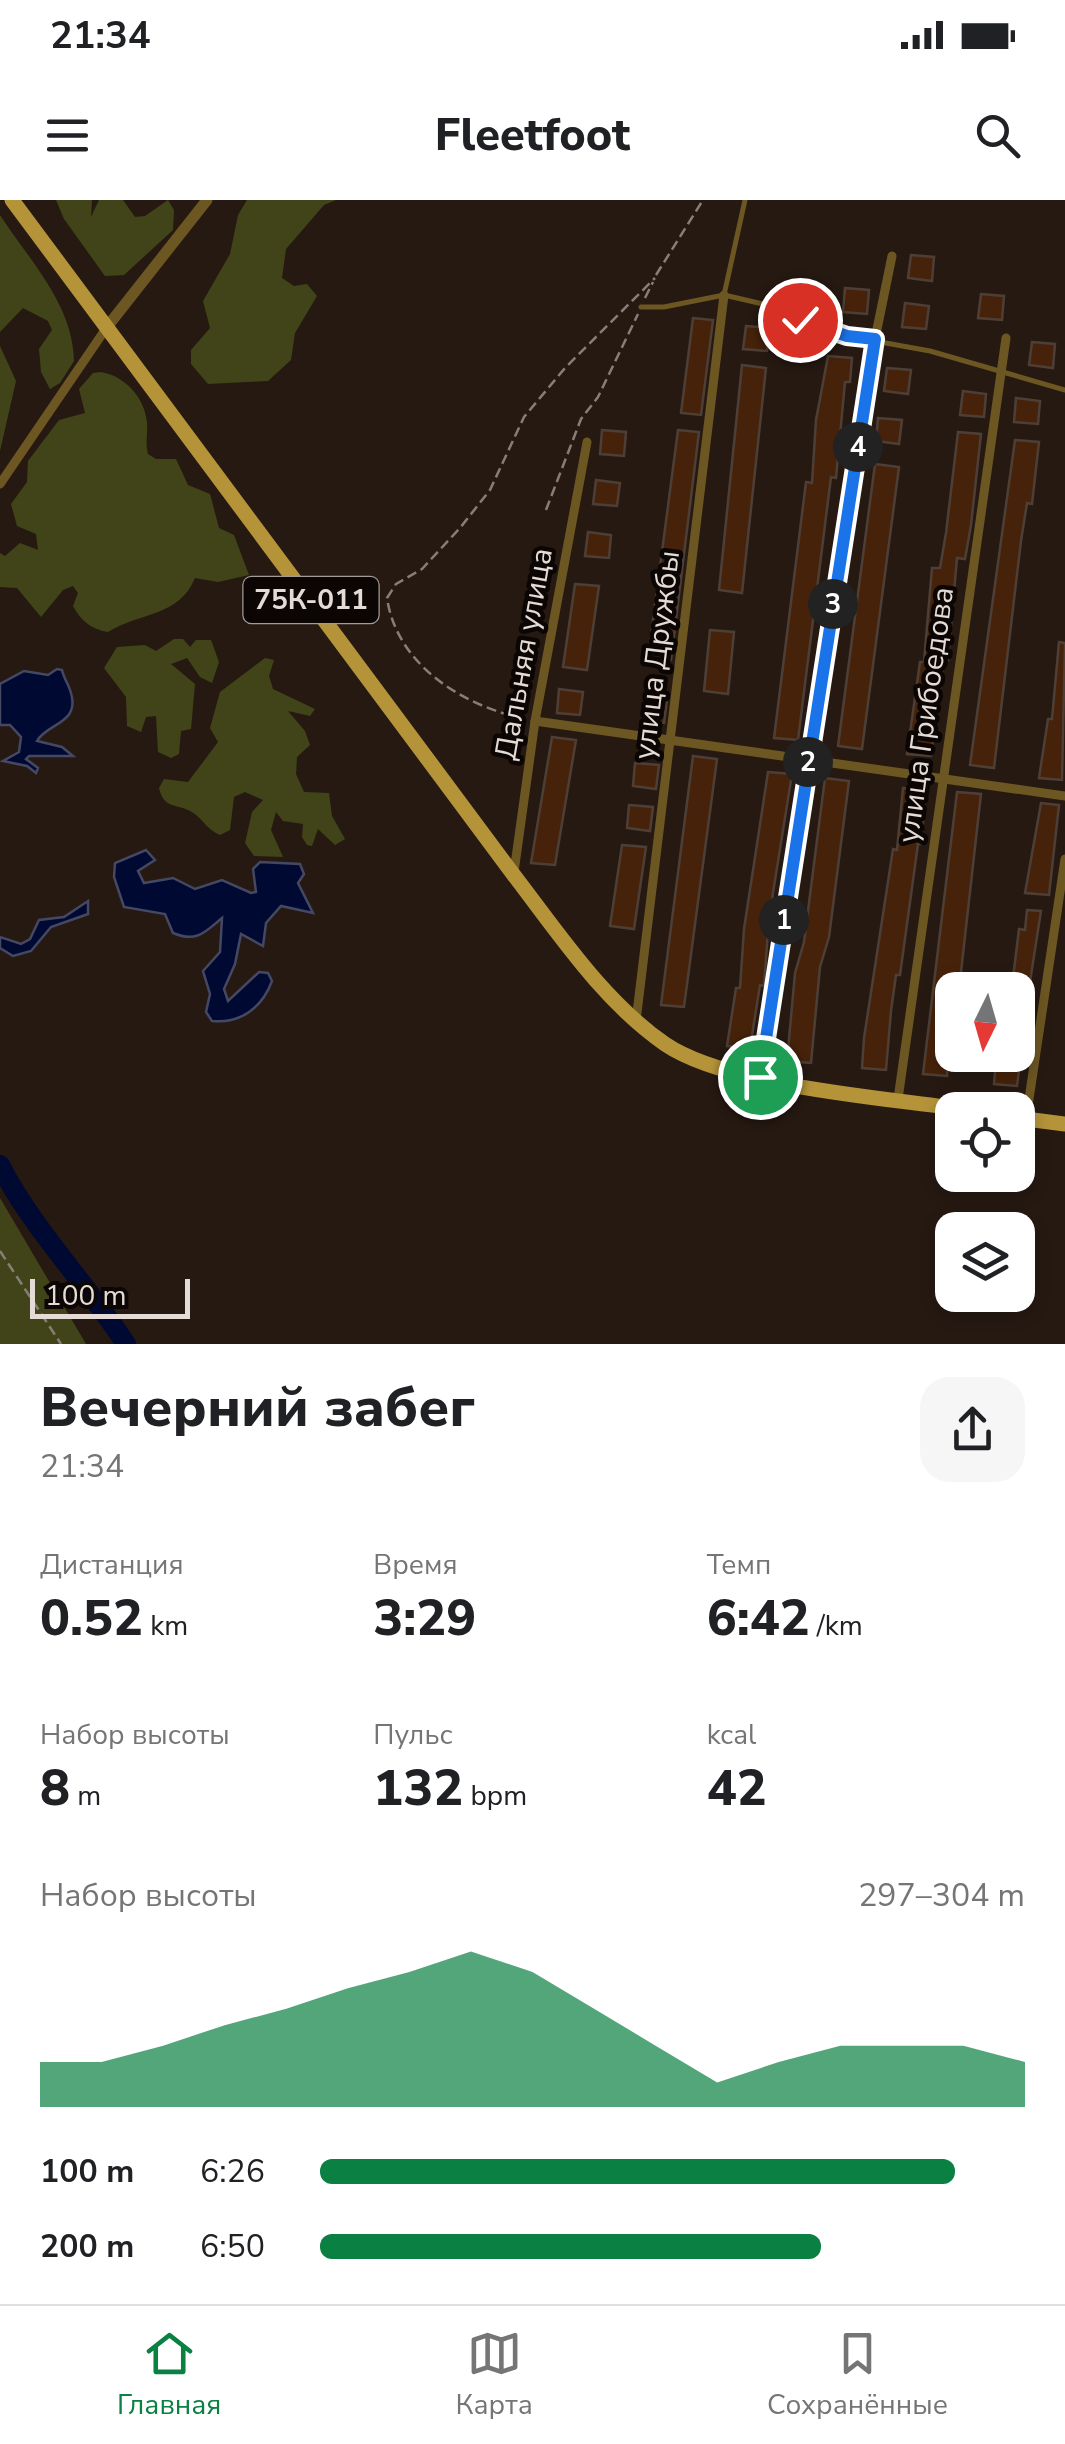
<!DOCTYPE html>
<html lang="ru">
<meta charset="utf-8">
<style>
body{margin:0;font-family:"Nunito Sans",sans-serif;background:#f6f6f6;color:#202124;height:100vh;display:flex;flex-direction:column;font-size:38px;white-space:nowrap}
*{box-sizing:border-box;margin:0}
p{font-size:32px;color:#757577}
.icon{flex:none;width:55px;height:55px;fill:none;stroke:currentColor;stroke-width:2;stroke-linecap:round;stroke-linejoin:round}
.map{position:relative;height:1144px;overflow:hidden}
.details{display:flex;flex-direction:column;background:#fff;flex:1}
.details>*{flex:none}
.needle{width:65px;rotate:185deg}
.fabs{position:absolute;left:935px;top:772px;display:grid;gap:20px}
.fabs a{display:grid;place-items:center;width:100px;height:100px;border-radius:20px;background:#fff;box-shadow:0 5px 15px #0003;font-size:50px}
.scale{position:absolute;left:30px;bottom:25px;width:160px;box-sizing:border-box;padding-left:10px;border:5px solid #e4dbd6;border-top:0;font-size:28px;line-height:35px;white-space:nowrap;color:#e4dbd6;-webkit-text-stroke:8px #0b0604;paint-order:stroke}
.pin{position:absolute;display:grid;place-items:center;width:85px;height:85px;color:#fff;margin:-42px;border:5px solid #fff;border-radius:50%;box-shadow:0 2px 10px #0007}
.km{position:absolute;width:50px;height:50px;margin:-25px;border-radius:50%;background:#222;color:#fff;font-size:28px;line-height:50px;text-align:center}
.round{display:grid;place-items:center;flex:none;width:105px;height:105px;border-radius:30px;background:#f6f6f6}
.summary{display:flex;align-items:center;justify-content:space-between;height:170px;padding:0 40px}
h1{font-size:55px;font-weight:800;line-height:75px}
.stats{display:grid;grid-template-columns:repeat(3,1fr);gap:15px;height:170px;padding:10px 40px}
.stats div{display:grid;align-content:center}
.stats b{font-size:50px;font-weight:800}
.stats small{font-size:28px;font-weight:400}
.stats p{font-size:28px}
.chart{height:280px;padding:20px 40px}
.chart p{display:flex;justify-content:space-between}
.chart svg{width:100%;height:180px;margin-top:10px;fill:#0b8043;opacity:.7}
ul{padding:0 40px;list-style:none;font-size:32px}
li{display:grid;grid-template-columns:160px 120px 1fr;align-items:center;height:75px}
li i{height:25px;border-radius:12px;background:#0b8043}
.status{display:flex;justify-content:space-between;align-items:center;height:70px;padding:0 50px;background:#fff;direction:ltr}
.status svg{height:28px;fill:currentColor}
header{display:flex;justify-content:space-between;align-items:center;height:130px;padding:0 40px;background:#fff;font-size:45px;font-weight:800}
.tabs{display:flex;justify-content:space-around;align-items:center;height:140px;border-top:2px solid #e0e0e0;background:#fff;font-size:28px;color:#757577}
.tabs a{display:grid;justify-items:center;gap:5px}
.tabs .current{color:#0b8043}
.map>svg:first-child{display:block}
</style>
<div class="status"><b>21:34</b><svg viewBox="0 0 49 12"><path d="M0 12V9h3v3zM5 12V6h3v6zM10 12V3h3v9zM15 12V0h3v12zM26 1h20v11H26zM47 4h2v5h-2z"/></svg></div>
<header><svg class="icon" aria-label="menu" viewBox="0 0 24 24"><path d="M4 6h16M4 12h16M4 18h16"/></svg>Fleetfoot<svg class="icon" aria-label="search" viewBox="0 0 24 24"><circle cx="10" cy="10" r="6"/><path d="M15 15l6 6"/></svg></header>
<div class="map">
<svg width="1065" height="1144" viewBox="0 0 1065 1144">
<rect width="100%" height="100%" fill="#261912"/>
<g fill="#414418">
<polygon points="56,0 92,0 91,17 99,0 123,0 135,17 145,16 168,0 174,10 173,30 124,75 105,76 64,19"/>
<polygon points="247,0 336,0 324,5 286,49 282,78 294,86 307,84 317,96 295,133 291,160 268,181 208,184 191,164 191,150 210,128 203,101 230,54 238,15"/>
<path d="M0 15C29 60 73 104 74 161L60 183 50 189 41 172 39 149 52 130 48 121 23 108 0 132Z"/>
<polygon points="0,146 16,181 0,251"/>
<path d="M101 172C124 176 144 196 147 222 148 233 145 242 148 254L156 259H176L188 285 210 294 219 328 234 335 249 375 218 382 195 378C179 417 140 412 108 432 91 429 81 421 73 406L78 393 73 386 63 390 41 417 17 388 0 387V353L5 356 20 343 38 350 36 334 17 326 11 304 27 282 28 261 59 220 85 213 79 189 93 173Z"/>
<polygon points="174,439 183,439 190,447 196,440 211,440 219,462 212,483 200,477 187,458 171,464 195,484 191,529 181,531 179,554 171,558 158,552 156,516 146,517 141,532 127,526 126,497 104,468 117,447 145,445 156,451"/>
<path d="M265 458 274 460 269 476 273 489 315 509 310 516 288 511 305 531 310 545 297 557 296 574 304 592 329 593 332 616 345 639 335 645 318 629 312 646 307 645 302 637 303 624 283 621 276 612 271 630 283 657 254 656 245 643 252 612 263 600 245 592 234 597 230 630 220 635C207 630 203 619 192 612 177 603 164 610 159 588L164 579 188 582 218 542 210 528 220 492Z"/>
<polygon points="0,998 86,1144 0,1144"/>
</g>
<g fill="#000932" stroke="#444863" stroke-width="2.5">
<path d="M57 469 62 470C64 479 69 485 71 493 80 524 47 523 37 541L62 547 73 556H29L26 559 38 568 36 573 27 566 3 561 19 552 21 537 10 525H0V484L24 471 48 475Z"/>
<path d="M146 650 155 660 138 671 144 683 173 678 195 689 222 680 251 693 256 692 253 669 260 662 300 664 304 674 298 683 313 713 281 706 266 723 263 746 241 734 235 764 224 789 228 801 259 772 268 773 272 781C262 808 240 824 212 821L206 812 210 794 203 771 220 752 222 718C205 732 197 743 173 733L165 714 124 707 114 677 115 663Z"/>
<polygon points="88,701 88,714 51,727 31,751 13,756 0,748 0,737 21,744 30,739 39,720 64,717"/>
</g>
<g fill="none" stroke-linecap="round" stroke-linejoin="round">
<path stroke="#000932" stroke-width="20" d="M0 965C32 1028 87 1084 126 1144"/>
</g>
<g fill="#46220a" stroke="#4e3f36" stroke-width="2.5">
<polygon points="911,55 934,57 932,81 908,78"/>
<polygon points="845,88 869,90 867,114 843,112"/>
<polygon points="981,94 1004,96 1002,120 978,118"/>
<polygon points="905,103 929,106 926,129 902,127"/>
<polygon points="693,118 713,120 701,215 681,213"/>
<polygon points="746,126 770,128 767,151 743,149"/>
<polygon points="1032,142 1055,144 1053,168 1029,165"/>
<polygon points="828,156 852,158 850,182 845,182 836,278 831,277 798,540 774,538 806,282 812,283 816,220"/>
<polygon points="742,165 766,168 742,393 719,390"/>
<polygon points="887,168 911,170 908,194 884,191"/>
<polygon points="963,191 986,194 984,217 960,215"/>
<polygon points="1016,198 1040,201 1038,224 1014,222"/>
<polygon points="878,218 902,220 899,244 876,241"/>
<polygon points="602,230 626,232 624,256 600,254"/>
<polygon points="678,230 699,232 671,460 648,458"/>
<polygon points="958,232 981,234 971,325 965,359 957,358 948,460 944,459 931,556 907,554 920,462 924,462 932,368 940,368 946,333"/>
<polygon points="1015,240 1039,242 1032,304 1027,303 1021,341 994,568 970,565"/>
<polygon points="875,264 899,267 862,549 838,546"/>
<polygon points="596,280 620,283 617,306 593,304"/>
<polygon points="588,332 611,335 609,358 585,356"/>
<polygon points="575,384 599,386 587,470 563,467"/>
<polygon points="710,430 734,432 728,494 704,491"/>
<polygon points="1059,442 1065,443 1062,580 1039,578 1048,519 1052,519"/>
<polygon points="559,489 583,492 580,515 557,513"/>
<polygon points="647,498 667,500 664,523 645,521"/>
<polygon points="552,537 576,540 555,665 531,663"/>
<polygon points="693,556 717,559 684,807 661,805"/>
<polygon points="635,563 659,565 656,589 633,586"/>
<polygon points="768,572 792,574 769,718 764,786 760,785 750,848 727,846 736,788 740,788 744,729"/>
<polygon points="825,578 849,581 829,737 820,767 811,863 787,861 795,773 804,742"/>
<polygon points="903,588 926,590 921,644 918,644 900,775 896,775 891,811 886,870 862,868 864,838 893,649 897,650"/>
<polygon points="957,592 981,594 959,790 952,790 947,876 923,874"/>
<polygon points="1041,603 1059,605 1049,695 1025,693"/>
<polygon points="629,605 653,607 650,631 627,628"/>
<polygon points="622,645 646,647 634,729 610,726"/>
<polygon points="1027,710 1041,711 1023,827 1018,827 1018,786 1012,786 1019,729 1025,730"/>
<polygon points="996,860 1020,862 1017,886 994,884"/>
</g>
<g fill="none" stroke-linecap="round" stroke-linejoin="round">
<g stroke="#887e78" stroke-width="2.5" stroke-dasharray="10 5" stroke-linecap="butt">
<polyline points="656,75 703,0"/>
<polyline points="645,98 653,82"/>
<polyline points="546,310 581,219 598,197 638,114"/>
<path d="M525 519C464 506 397 466 387 398L396 384 422 369 460 328 490 290 524 217 565 168 655 78"/>
<polyline points="0,1051 61,1144"/>
</g>
<g stroke="#6c5722" stroke-width="5">
<polyline points="724,95 745,0"/>
<polyline points="641,107 664,107 724,95 763,104 847,136 930,151 1065,190"/>
</g>
<g stroke="#6c5722" stroke-width="9">
<polyline points="0,284 107,127"/>
<polyline points="535,521 1065,596"/>
<polyline points="514,672 535,521 587,242"/>
<polyline points="636,821 724,95"/>
<polyline points="759,877 875,139 892,56"/>
<polyline points="898,899 1006,138"/>
<polyline points="1026,919 1065,659"/>
</g>
<polyline stroke="#6c5722" stroke-width="11" points="107,127 207,0"/>
<g stroke="#b59339" stroke-width="15">
<path d="M12 0 513 674C559 734 603 801 665 844 728 887 889 898 968 910"/>
<polyline points="1018,918 1065,924"/>
</g>
</g>
<g fill="none" stroke-linecap="round" stroke-linejoin="round">
<defs>
<polyline id="route" points="760,877 875,139 847,136 800,120"/>
</defs>
<use href="#route" stroke="#fff" stroke-width="20"/>
<use href="#route" stroke="#1a73e8" stroke-width="12"/>
</g>
<g text-anchor="middle" dominant-baseline="central" stroke-width="9" stroke-linejoin="round" paint-order="stroke">
<rect fill="#0b0604" stroke="#a39b97" stroke-width="2.5" x="243.5" y="377" width="135" height="46" rx="8"/>
<g font-size="28" font-weight="bold" fill="#e4dbd6">
<text x="311" y="400">75К-011</text>
</g>
<g font-size="30" fill="#e4dbd6" stroke="#0b0604">
<text transform="translate(524 454) rotate(-80)">Дальняя улица</text>
<text transform="translate(657 455) rotate(-83)">улица Дружбы</text>
<text transform="translate(926 515) rotate(-82)">улица Грибоедова</text>
</g>
</g>
</svg>
<div class="fabs">
<a><svg class="needle" viewBox="-14 -14 28 28"><path d="M0-13l5 13h-10z" fill="#e53935"/><path d="M0 13l5-13h-10z" fill="#757577"/></svg></a>
<a><svg class="icon" aria-label="locate" viewBox="0 0 24 24"><circle cx="12" cy="12" r="6"/><path d="M12 2v4M12 18v4M2 12h4M18 12h4"/></svg></a>
<a><svg class="icon" aria-label="layers" viewBox="0 0 24 24"><path d="M12 4l9 5-9 5-9-5zM3 14l9 5 9-5"/></svg></a>
</div>
<div class="scale">100 m</div>
<div class="pin" style="left:760px;top:877px;background:#1e9e55"><svg class="icon" aria-label="arrive" viewBox="0 0 24 24"><path d="M6 21V4h12l-3 4 3 4H6"/></svg></div>
<div class="pin" style="left:800px;top:120px;background:#d93025"><svg class="icon" aria-label="check" viewBox="0 0 24 24"><path d="M5 12l5 5 9-10"/></svg></div>
<b class="km" style="left:784px;top:720px">1</b>
<b class="km" style="left:808px;top:562px">2</b>
<b class="km" style="left:833px;top:404px">3</b>
<b class="km" style="left:858px;top:247px">4</b>
</div>
<section class="details">
<div class="summary"><div><h1>Вечерний забег</h1><p>21:34</p></div><a class="round"><svg class="icon" aria-label="share" viewBox="0 0 24 24"><path d="M12 15V3M7 8l5-5 5 5M5 13v7h14v-7"/></svg></a></div>
<div class="stats">
<div><p>Дистанция</p><b>0.52<small> km</small></b></div>
<div><p>Время</p><b>3:29</b></div>
<div><p>Темп</p><b>6:42<small> /km</small></b></div>
</div>
<div class="stats">
<div><p>Набор высоты</p><b>8<small> m</small></b></div>
<div><p>Пульс</p><b>132<small> bpm</small></b></div>
<div><p>kcal</p><b>42</b></div>
</div>
<div class="chart"><p><span>Набор высоты</span>297–304 m</p>
<svg viewBox="0 0 160 44" preserveAspectRatio="none"><path d="M0 44V33L10 33L20 29L30 24L40 20L50 15L60 11L70 6L80 11L90 20L100 29L110 38L120 33L130 29L140 29L150 29L160 33V44z"/></svg>
</div>
<ul>
<li><b>100 m</b>6:26<i style="width:90%"></i></li>
<li><b>200 m</b>6:50<i style="width:71%"></i></li>
</ul>
</section>
<nav class="tabs">
<a class="current"><svg class="icon" aria-label="home" viewBox="0 0 24 24"><path d="M3 11l9-7 9 7M6 9v11h12V9"/></svg>Главная</a>
<a><svg class="icon" aria-label="map" viewBox="0 0 24 24"><path d="M3 6l6-2 6 2 6-2v14l-6 2-6-2-6 2zM9 4v14M15 6v14"/></svg>Карта</a>
<a><svg class="icon" aria-label="saved" viewBox="0 0 24 24"><path d="M7 4h10v16l-5-4-5 4z"/></svg>Сохранённые</a>
</nav>
